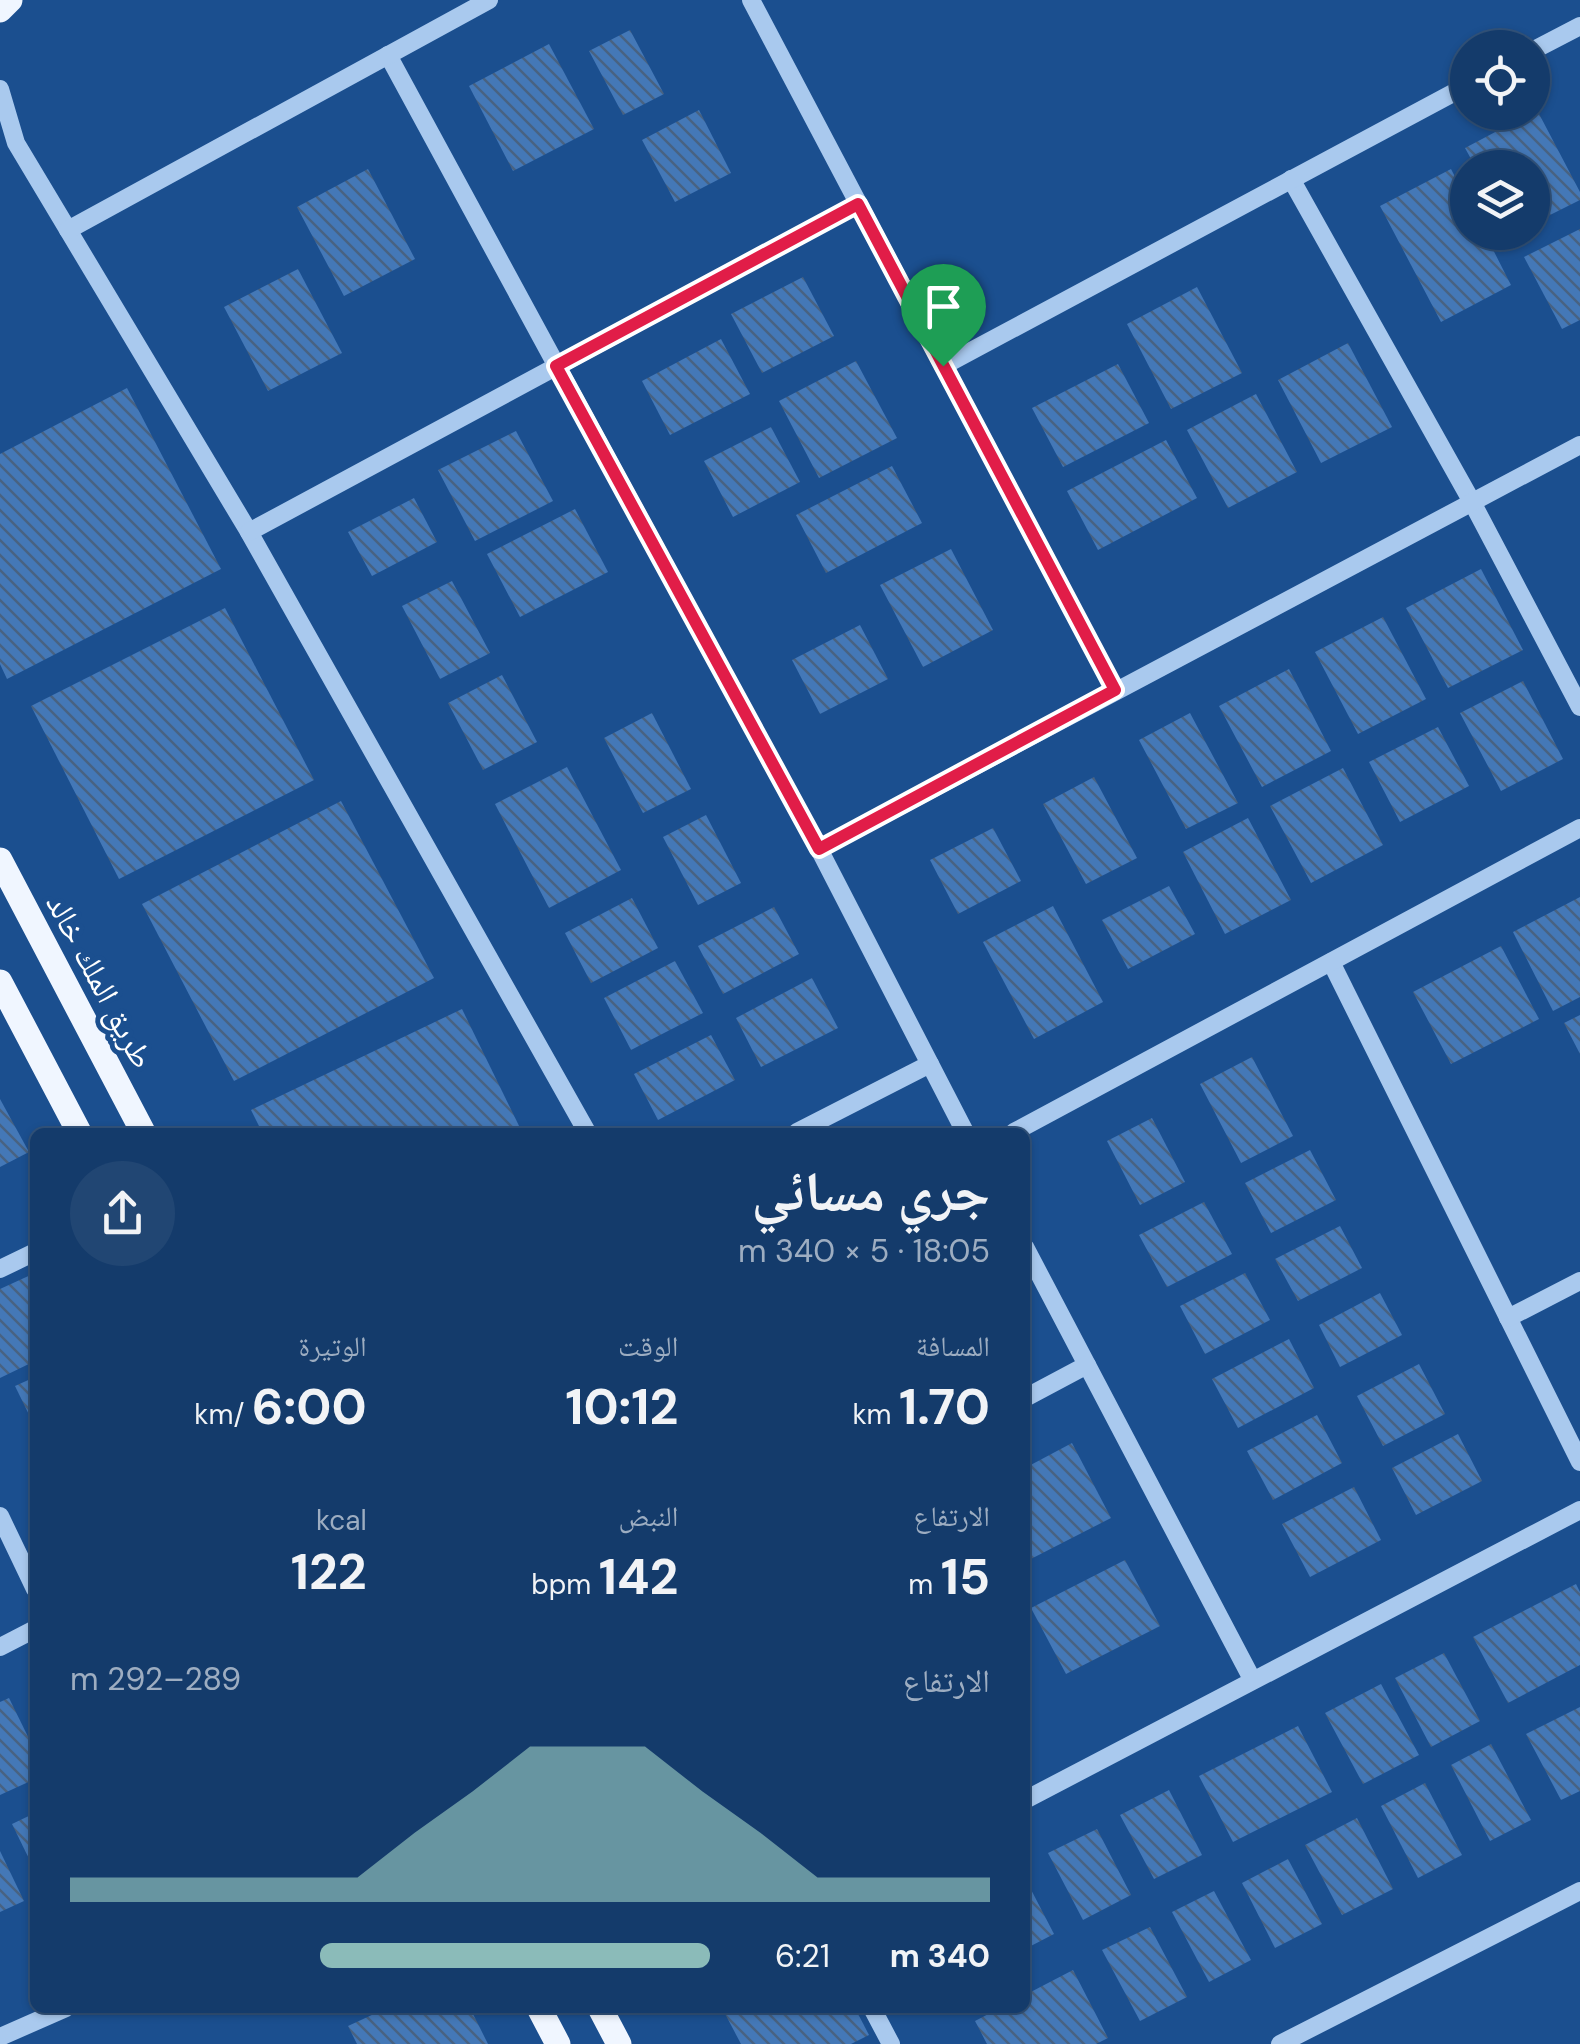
<!DOCTYPE html>
<html lang="ar">
<meta charset="utf-8">
<style>
body{margin:0;font-family:"DM Sans","Noto Naskh Arabic",sans-serif;background:#214673;color:#f1f3f6;direction:rtl;height:100vh;display:flex;flex-direction:column;font-size:38px;white-space:nowrap}
*{box-sizing:border-box;margin:0}
p{font-size:32px;color:#9dadc1}
.icon{flex:none;width:55px;height:55px;fill:none;stroke:currentColor;stroke-width:2;stroke-linecap:round;stroke-linejoin:round}
.map{position:relative;flex:1;overflow:hidden;direction:ltr}
.sheet{position:absolute;left:30px;top:1128px;width:1000px;height:885px;display:flex;flex-direction:column;background:#143b6b;border-radius:15px;box-shadow:0 2px 8px #0004,0 0 0 2px #33557e;direction:rtl}
.sheet>*{flex:none}
.buttons{position:absolute;left:1450px;top:30px;display:grid;gap:20px}
.buttons a{display:grid;place-items:center;width:100px;height:100px;border-radius:50%;background:#143b6b;box-shadow:0 2px 8px #0004,0 0 0 2px #33557e;font-size:50px}
.pin{position:absolute;display:grid;place-items:center;width:85px;height:85px;color:#fff;margin:-102px -42px;border-radius:50% 50% 50% 0;rotate:-45deg;box-shadow:0 0 10px #0007}
.pin .icon{rotate:45deg}
.round{display:grid;place-items:center;flex:none;width:105px;height:105px;border-radius:52px;background:#214673}
.overview{display:flex;align-items:center;justify-content:space-between;height:170px;padding:0 40px}
h1{font-size:55px;font-weight:700;line-height:75px}
.stats{display:grid;grid-template-columns:repeat(3,1fr);gap:15px;height:170px;padding:10px 40px}
.stats div{display:grid;align-content:center}
.stats b{font-size:50px;font-weight:700}
.stats small{font-size:28px;font-weight:400}
.stats p{font-size:28px}
.chart{height:280px;padding:20px 40px}
.chart p{display:flex;justify-content:space-between}
.chart svg{width:100%;height:180px;margin-top:10px;fill:#8bbbb9;opacity:.7}
ul{padding:0 40px;list-style:none;font-size:32px}
li{display:grid;grid-template-columns:160px 120px 1fr;align-items:center;height:75px}
li i{height:25px;border-radius:12px;background:#8bbbb9}
.map>svg:first-child{display:block}
</style>
<div class="map">
<svg width="1580" height="2044" viewBox="0 0 1580 2044">
<defs>
<pattern id="building-back-hatch" width="6" height="6" patternUnits="userSpaceOnUse" patternTransform="scale(2.5)"><rect width="6" height="6" fill="#4478b7"/><path d="M-1 5l2 2M0 0l6 6M5-1l2 2" fill="none" stroke="#486282"/></pattern>
</defs>
<rect width="100%" height="100%" fill="#1b4f8f"/>
<g fill="url(#building-back-hatch)">
<polygon points="630,30 664,94 623,115 589,51"/>
<polygon points="549,44 594,129 513,171 469,86"/>
<polygon points="699,110 731,173 675,202 642,140"/>
<polygon points="1537,110 1580,192 1580,200 1532,224 1532,168 1476,168 1465,148"/>
<polygon points="368,169 415,259 344,296 297,207"/>
<polygon points="1451,169 1468,202 1468,232 1484,232 1511,285 1441,322 1380,206"/>
<polygon points="1580,229 1580,320 1562,329 1524,257"/>
<polygon points="298,269 342,353 268,391 224,307"/>
<polygon points="803,277 834,336 762,373 731,314"/>
<polygon points="1197,287 1242,373 1171,409 1127,324"/>
<polygon points="721,339 750,394 670,435 642,381"/>
<polygon points="1348,343 1392,427 1321,463 1278,380"/>
<polygon points="856,361 897,438 819,478 779,401"/>
<polygon points="1118,364 1149,423 1063,467 1032,408"/>
<polygon points="127,388 221,569 7,679 0,664 0,454"/>
<polygon points="1256,394 1297,472 1228,508 1187,430"/>
<polygon points="771,427 800,482 733,517 704,461"/>
<polygon points="516,431 553,501 475,541 438,470"/>
<polygon points="1166,440 1197,498 1098,550 1067,491"/>
<polygon points="892,466 922,523 826,573 796,515"/>
<polygon points="414,498 437,542 372,576 348,532"/>
<polygon points="575,509 608,572 520,617 487,554"/>
<polygon points="951,549 993,630 923,667 880,585"/>
<polygon points="1481,569 1523,650 1448,688 1406,608"/>
<polygon points="452,581 490,653 440,679 402,606"/>
<polygon points="225,608 314,780 119,879 31,706"/>
<polygon points="1383,617 1426,699 1358,734 1315,652"/>
<polygon points="860,625 888,679 820,714 792,660"/>
<polygon points="1289,669 1331,751 1262,787 1219,706"/>
<polygon points="502,675 537,742 483,770 448,703"/>
<polygon points="1523,681 1563,759 1501,791 1460,713"/>
<polygon points="652,713 691,789 643,813 604,738"/>
<polygon points="1190,713 1238,803 1186,829 1139,740"/>
<polygon points="1438,727 1469,786 1400,822 1369,762"/>
<polygon points="567,767 621,870 549,908 495,804"/>
<polygon points="1343,768 1383,845 1311,883 1270,806"/>
<polygon points="1094,777 1137,858 1086,884 1043,804"/>
<polygon points="341,801 434,978 234,1081 142,904"/>
<polygon points="706,815 741,883 698,905 663,837"/>
<polygon points="1248,818 1291,900 1225,934 1183,852"/>
<polygon points="993,828 1021,881 958,914 930,860"/>
<polygon points="1169,886 1195,934 1128,969 1102,920"/>
<polygon points="1580,897 1580,997 1553,1011 1513,932"/>
<polygon points="632,898 658,948 591,983 565,933"/>
<polygon points="1053,906 1103,1002 1034,1039 983,942"/>
<polygon points="774,907 799,954 723,994 698,946"/>
<polygon points="1501,946 1539,1019 1451,1064 1413,992"/>
<polygon points="675,961 703,1013 631,1050 604,998"/>
<polygon points="812,978 838,1028 761,1067 736,1018"/>
<polygon points="462,1009 522,1132 262,1132 251,1110"/>
<polygon points="1580,1015 1580,1054 1564,1023"/>
<polygon points="711,1035 735,1080 658,1120 634,1074"/>
<polygon points="1252,1057 1293,1136 1241,1163 1200,1084"/>
<polygon points="0,1099 29,1152 0,1167"/>
<polygon points="1152,1118 1185,1182 1140,1205 1107,1141"/>
<polygon points="1310,1150 1336,1200 1271,1233 1245,1183"/>
<polygon points="1204,1202 1232,1254 1167,1287 1139,1235"/>
<polygon points="1340,1226 1362,1268 1298,1301 1275,1259"/>
<polygon points="35,1273 35,1361 0,1378 0,1289"/>
<polygon points="1245,1273 1270,1320 1205,1354 1180,1306"/>
<polygon points="1380,1293 1402,1335 1340,1367 1319,1325"/>
<polygon points="1289,1339 1314,1388 1238,1428 1212,1379"/>
<polygon points="1419,1364 1445,1414 1383,1446 1357,1396"/>
<polygon points="35,1377 35,1427 15,1386"/>
<polygon points="1317,1415 1342,1463 1273,1500 1247,1451"/>
<polygon points="1458,1434 1482,1481 1416,1515 1392,1468"/>
<polygon points="1072,1443 1111,1518 1025,1562 1025,1468"/>
<polygon points="1354,1487 1381,1540 1310,1577 1282,1524"/>
<polygon points="1125,1560 1160,1626 1066,1674 1031,1608"/>
<polygon points="1576,1584 1580,1592 1580,1665 1508,1703 1473,1637"/>
<polygon points="1444,1653 1480,1721 1431,1747 1395,1678"/>
<polygon points="1381,1684 1419,1755 1363,1784 1325,1713"/>
<polygon points="9,1698 35,1751 35,1779 0,1795 0,1702"/>
<polygon points="1580,1707 1580,1791 1561,1800 1526,1734"/>
<polygon points="1298,1726 1332,1792 1233,1842 1199,1776"/>
<polygon points="1491,1744 1531,1820 1490,1841 1451,1765"/>
<polygon points="1425,1783 1462,1855 1418,1878 1381,1806"/>
<polygon points="1169,1790 1202,1855 1154,1879 1120,1815"/>
<polygon points="35,1813 35,1871 12,1824"/>
<polygon points="1357,1818 1393,1889 1342,1915 1305,1845"/>
<polygon points="1097,1829 1131,1895 1083,1920 1048,1853"/>
<polygon points="0,1851 24,1901 0,1912"/>
<polygon points="1288,1859 1322,1924 1275,1948 1242,1883"/>
<polygon points="1025,1878 1054,1934 1025,1949"/>
<polygon points="1214,1891 1251,1960 1209,1982 1172,1912"/>
<polygon points="1150,1927 1187,1997 1140,2021 1102,1950"/>
<polygon points="1073,1970 1108,2038 1096,2044 987,2044 975,2021 1000,2008 1025,2008 1025,1995"/>
<polygon points="387,2008 470,2008 488,2044 357,2044 348,2026"/>
<polygon points="722,2008 855,2008 869,2035 851,2044 741,2044"/>
</g>
<g fill="none" stroke-linecap="round" stroke-linejoin="round">
<g stroke="#a9c9ee" stroke-width="18">
<polyline points="751,0 1115,690"/>
<polyline points="1532,51 1580,26"/>
<polyline points="388,55 819,849 965,1132"/>
<polyline points="0,89 16,143 249,532 587,1132"/>
<polyline points="1291,179 1472,502 1580,707"/>
<polyline points="68,230 489,0"/>
<polyline points="943,366 1468,85"/>
<polyline points="249,532 858,204"/>
<polyline points="819,849 1580,445"/>
<polyline points="1331,962 1580,1462"/>
<polyline points="797,1132 930,1064"/>
<polyline points="1014,1132 1580,828"/>
<polyline points="1025,1247 1252,1679"/>
<polyline points="0,1269 35,1252"/>
<polyline points="1508,1318 1580,1281"/>
<polyline points="1025,1398 1087,1365"/>
<polyline points="0,1516 35,1589"/>
<polyline points="0,1647 35,1629"/>
<polyline points="1025,1800 1580,1510"/>
<polyline points="872,2008 891,2044"/>
<polyline points="0,2037 66,2008"/>
<polyline points="1280,2044 1580,1891"/>
</g>
<g stroke="#f0f6ff" stroke-width="25">
<polyline points="0,10 10,0"/>
<polyline points="0,860 143,1132"/>
<polyline points="0,982 79,1132"/>
<polyline points="539,2008 558,2044"/>
<polyline points="600,2008 619,2044"/>
</g>
</g>
<g fill="none" stroke-linecap="round" stroke-linejoin="round">
<defs>
<polygon id="route" points="858,204 1115,690 819,849 556,366"/>
</defs>
<use href="#route" stroke="#fff" stroke-width="20"/>
<use href="#route" stroke="#e11d48" stroke-width="12"/>
</g>
<g text-anchor="middle" dominant-baseline="central" stroke-width="10" stroke-linejoin="round" paint-order="stroke">
<g font-size="32" fill="#fff" stroke="#1b4f8f">
<text transform="translate(100 981) rotate(62)">طريق الملك خالد</text>
</g>
</g>
</svg>
<div class="buttons">
<a><svg class="icon" aria-label="locate" viewBox="0 0 24 24"><circle cx="12" cy="12" r="6"/><path d="M12 2v4M12 18v4M2 12h4M18 12h4"/></svg></a>
<a><svg class="icon" aria-label="layers" viewBox="0 0 24 24"><path d="M12 4l9 5-9 5-9-5zM3 14l9 5 9-5"/></svg></a>
</div>
<div class="pin" style="left:943px;top:366px;background:#1e9e55"><svg class="icon" aria-label="arrive" viewBox="0 0 24 24"><path d="M6 21V4h12l-3 4 3 4H6"/></svg></div>
<section class="sheet">
<div class="overview"><div><h1>جري مسائي</h1><p>18:05 · 5 × 340 m</p></div><a class="round"><svg class="icon" aria-label="share" viewBox="0 0 24 24"><path d="M12 15V3M7 8l5-5 5 5M5 13v7h14v-7"/></svg></a></div>
<div class="stats">
<div><p>المسافة</p><b>1.70<small> km</small></b></div>
<div><p>الوقت</p><b>10:12</b></div>
<div><p>الوتيرة</p><b>6:00<small> /km</small></b></div>
</div>
<div class="stats">
<div><p>الارتفاع</p><b>15<small> m</small></b></div>
<div><p>النبض</p><b>142<small> bpm</small></b></div>
<div><p>kcal</p><b>122</b></div>
</div>
<div class="chart"><p><span>الارتفاع</span>289–292 m</p>
<svg viewBox="0 0 160 44" preserveAspectRatio="none"><path d="M0 44V38L10 38L20 38L30 38L40 38L50 38L60 27L70 17L80 6L90 6L100 6L110 17L120 27L130 38L140 38L150 38L160 38V44z"/></svg>
</div>
<ul>
<li><b>340 m</b>6:21<i style="width:61%"></i></li>
</ul>
</section>
</div>
